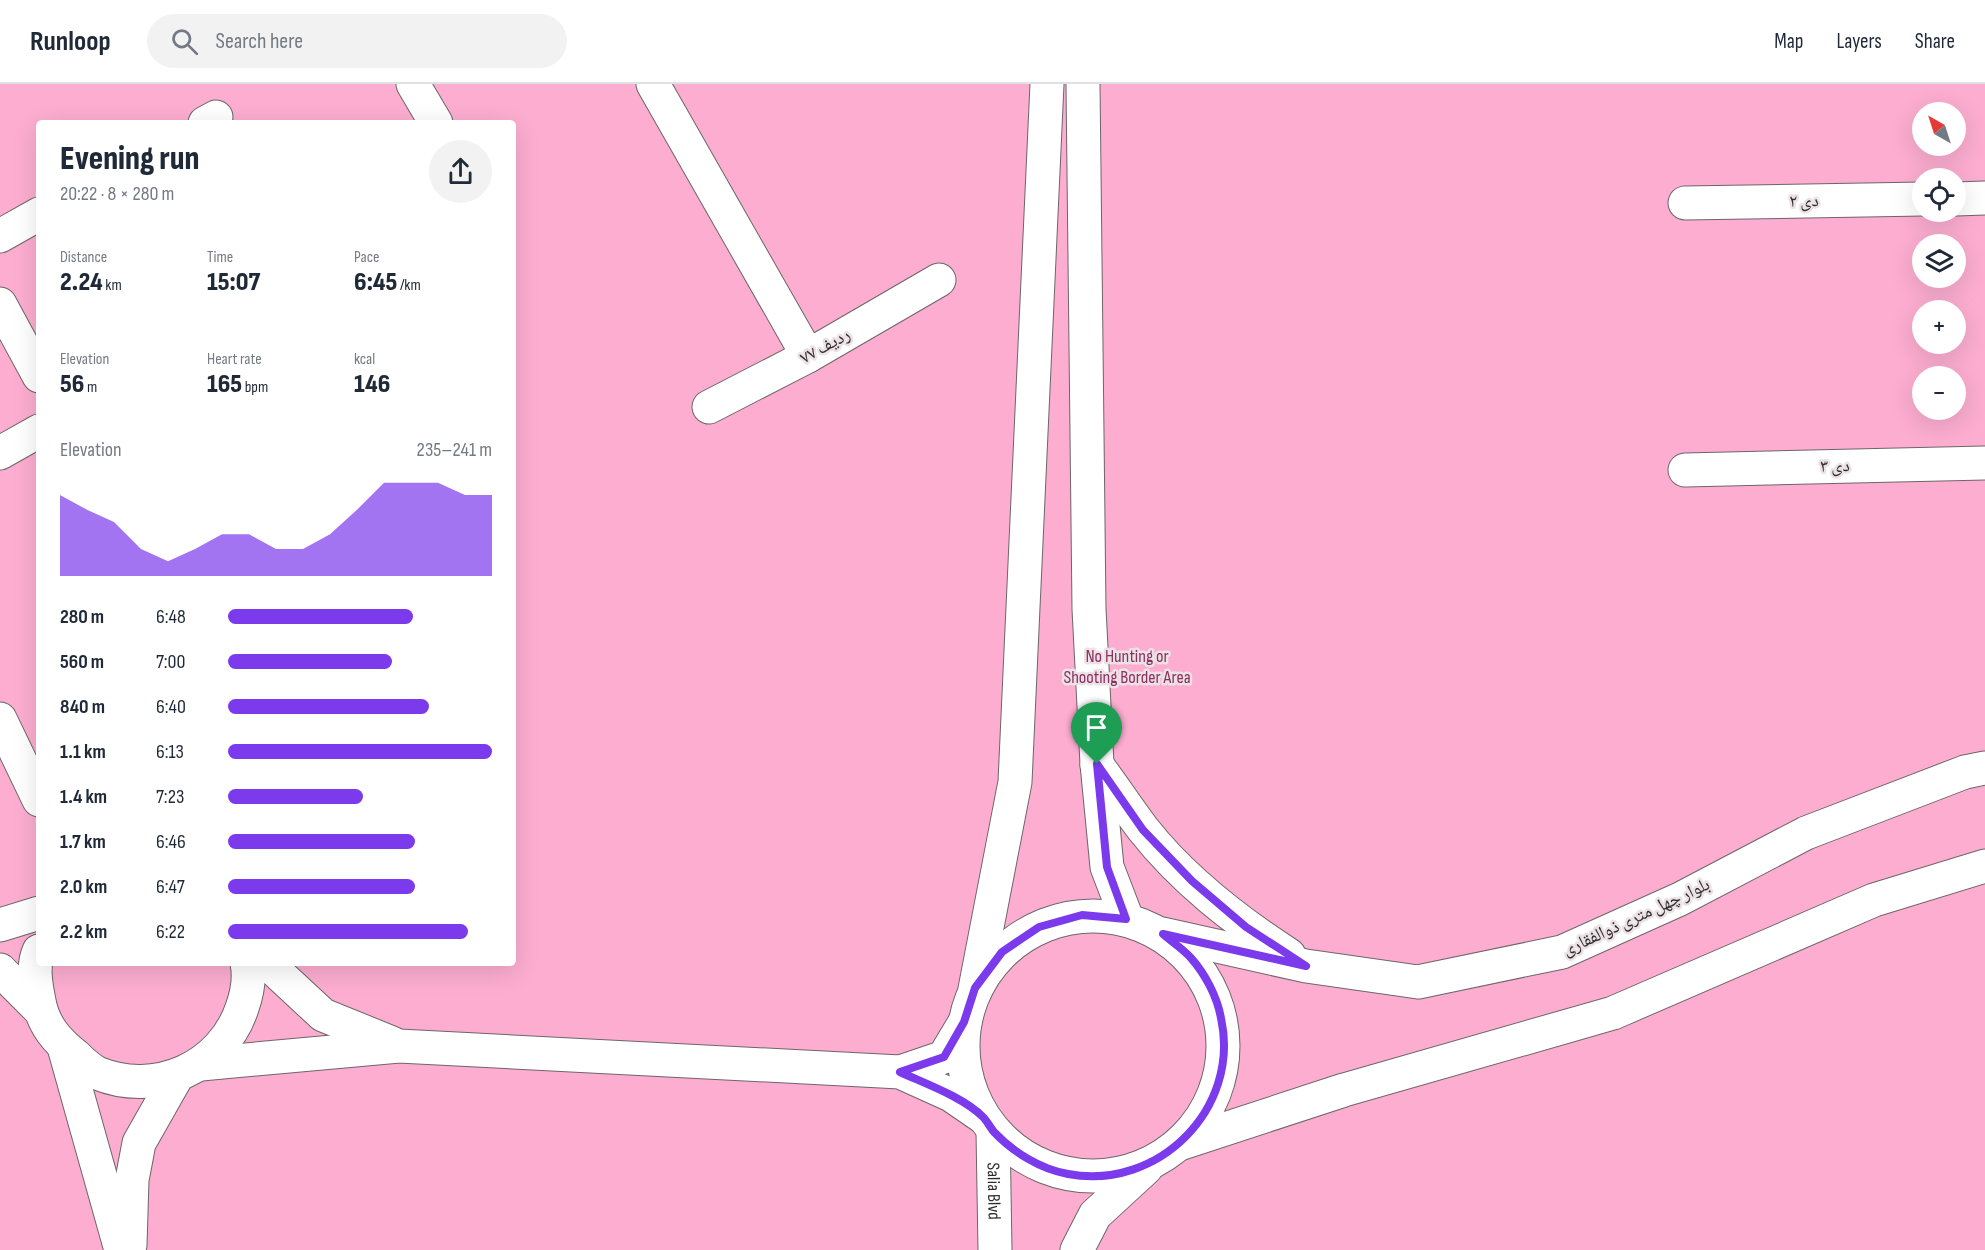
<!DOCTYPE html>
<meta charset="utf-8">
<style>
body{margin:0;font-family:"Sofia Sans Condensed","Noto Naskh Arabic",sans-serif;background:#f2f2f3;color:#1f2937;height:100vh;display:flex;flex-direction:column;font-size:22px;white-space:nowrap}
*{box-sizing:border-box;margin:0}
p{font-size:20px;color:#747a83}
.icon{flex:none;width:33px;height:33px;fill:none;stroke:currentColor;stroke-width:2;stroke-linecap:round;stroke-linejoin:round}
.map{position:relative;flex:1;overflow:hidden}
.details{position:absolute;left:36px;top:36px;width:480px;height:846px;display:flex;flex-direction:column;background:#fff;border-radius:6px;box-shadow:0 6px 24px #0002}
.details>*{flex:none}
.needle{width:39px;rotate:321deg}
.tools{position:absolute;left:1912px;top:18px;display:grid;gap:12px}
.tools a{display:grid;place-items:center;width:54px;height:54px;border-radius:50%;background:#fff;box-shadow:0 6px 24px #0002;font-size:30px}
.pin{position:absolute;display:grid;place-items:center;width:51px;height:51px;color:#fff;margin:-62px -26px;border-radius:50% 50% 50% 0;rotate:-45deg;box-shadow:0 0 6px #0007}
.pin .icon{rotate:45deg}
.round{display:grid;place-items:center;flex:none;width:63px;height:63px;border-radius:32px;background:#f2f2f3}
.summary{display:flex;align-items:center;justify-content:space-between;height:102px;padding:0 24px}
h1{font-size:33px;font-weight:800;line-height:45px}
.metrics{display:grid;grid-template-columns:repeat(3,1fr);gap:9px;height:102px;padding:6px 24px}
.metrics div{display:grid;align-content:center}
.metrics b{font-size:26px;font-weight:800}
.metrics small{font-size:16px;font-weight:400}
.metrics p{font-size:16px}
.chart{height:168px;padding:12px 24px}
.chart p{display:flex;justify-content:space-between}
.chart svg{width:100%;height:108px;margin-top:6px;fill:#7c3aed;opacity:.7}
ul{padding:0 24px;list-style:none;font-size:20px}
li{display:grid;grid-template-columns:96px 72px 1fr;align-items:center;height:45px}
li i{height:15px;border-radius:8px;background:#7c3aed}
header{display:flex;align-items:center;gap:36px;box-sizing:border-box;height:84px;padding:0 30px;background:#fff;border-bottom:2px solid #e0e1e3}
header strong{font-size:28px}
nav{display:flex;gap:33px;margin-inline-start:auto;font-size:21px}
.search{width:420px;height:54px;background:#f2f2f3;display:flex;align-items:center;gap:15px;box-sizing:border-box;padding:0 21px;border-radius:33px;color:#747a83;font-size:22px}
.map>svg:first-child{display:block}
</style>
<header>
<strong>Runloop</strong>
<div class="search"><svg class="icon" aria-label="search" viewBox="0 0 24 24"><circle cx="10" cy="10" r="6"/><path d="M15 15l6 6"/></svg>Search here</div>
<nav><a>Map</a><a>Layers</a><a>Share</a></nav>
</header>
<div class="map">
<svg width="1985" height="1166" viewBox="0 0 1985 1166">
<rect width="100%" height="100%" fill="#ece2e6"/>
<path fill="#fcadd0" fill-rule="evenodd" d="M0 0H1985V1166H0ZM1923 28H1956V62H1923ZM39 39H513V879H39ZM1923 94H1956V128H1923ZM1923 160H1956V194H1923ZM1923 226H1956V260H1923ZM1923 292H1956V326H1923Z"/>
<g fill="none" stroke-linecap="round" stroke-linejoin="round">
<defs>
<g id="minor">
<polyline points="413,0 436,39"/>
<polyline points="653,0 808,272"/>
<polyline points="205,39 216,33"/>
<polyline points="1956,115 1985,114"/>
<polyline points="1685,119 1923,115"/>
<polyline points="0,152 39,130"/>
<polyline points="0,220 39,292"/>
<polyline points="709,323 808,272 939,196"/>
<polyline points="0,369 39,347"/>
<polyline points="1685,386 1985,379"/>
</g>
<g id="tertiary">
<polyline points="0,635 39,716"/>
<polyline points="64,963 121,1166"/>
<polyline points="130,1161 132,1096 139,1059 177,992"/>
</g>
<g id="secondary">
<polyline points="1083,0 1089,525 1097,680 1107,783 1127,835"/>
<path d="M1097 681C1113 702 1127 724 1143 745 1183 796 1235 836 1289 871"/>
<circle cx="1093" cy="962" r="130"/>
<polyline points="0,841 39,829"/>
<polyline points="1163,850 1306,882 1418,898 1562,868 1680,815 1806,749 1965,688 1985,684"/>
<path d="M39 867C32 882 36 902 39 917 43 941 57 957 76 972 82 978 90 985 97 989 155 1013 222 984 242 924 247 910 250 894 247 879"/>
<polyline points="267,879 323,931 392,959"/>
<polyline points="0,886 41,927"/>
<polyline points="975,905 1015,698 1047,0"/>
<polyline points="201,980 399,962 900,988 951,1011 983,1033"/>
<polyline points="900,988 944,973 965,938"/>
<path id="s1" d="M993 1047 995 1166"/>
<polyline points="1179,1060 1344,1006 1613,929 1874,816 1985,782"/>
<polyline points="1077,1166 1095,1131 1146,1084"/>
</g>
</defs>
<use href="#minor" stroke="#6e6569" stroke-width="35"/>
<use href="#tertiary" stroke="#6e6569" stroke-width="35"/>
<use href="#secondary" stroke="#6e6569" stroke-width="35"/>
<use href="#minor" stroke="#fff" stroke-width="33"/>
<use href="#tertiary" stroke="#fff" stroke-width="33"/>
<use href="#secondary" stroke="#fff" stroke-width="33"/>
</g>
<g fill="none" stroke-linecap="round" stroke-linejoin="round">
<defs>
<path id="route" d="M1097 680 1143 746 1192 797 1246 843 1306 882 1163 850C1172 858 1183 865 1191 874 1205 890 1217 912 1221 934 1241 1025 1158 1107 1068 1090 1040 1085 1013 1068 994 1048 990 1043 987 1037 983 1033 963 1013 926 1000 900 988L944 973 964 938 975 904 1002 868 1039 843 1082 831 1126 835 1107 783Z"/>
</defs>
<use href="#route" stroke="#fff" stroke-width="12"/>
<use href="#route" stroke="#7c3aed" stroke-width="8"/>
</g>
<g text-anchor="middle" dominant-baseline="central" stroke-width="5" stroke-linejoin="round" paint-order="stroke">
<g font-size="18" fill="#2f2c2d" stroke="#ece2e6">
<text transform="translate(1804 117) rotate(-1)">دی ۲</text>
<text transform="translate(825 262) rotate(-29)">ردیف ۷۷</text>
<text transform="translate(1835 382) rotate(-1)">دی ۳</text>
<text transform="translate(1636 833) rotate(-25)">بلوار چهل متری ذوالفقاری</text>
<text stroke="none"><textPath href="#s1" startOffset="60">Salia Blvd</textPath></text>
</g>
<g font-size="18" fill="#8d2e60" stroke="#ece2e6">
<text x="1127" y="572">No Hunting or<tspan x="1127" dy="21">Shooting Border Area</tspan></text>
</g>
</g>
</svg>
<div class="tools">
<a><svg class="needle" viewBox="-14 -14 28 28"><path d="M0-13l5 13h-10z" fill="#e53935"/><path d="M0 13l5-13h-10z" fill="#747a83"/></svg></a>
<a><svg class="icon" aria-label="locate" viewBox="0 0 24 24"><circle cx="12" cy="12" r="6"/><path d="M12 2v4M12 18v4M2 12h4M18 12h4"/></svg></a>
<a><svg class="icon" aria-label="layers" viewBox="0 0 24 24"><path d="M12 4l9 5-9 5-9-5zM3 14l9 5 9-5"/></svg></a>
<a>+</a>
<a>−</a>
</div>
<div class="pin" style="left:1097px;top:680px;background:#1e9e55"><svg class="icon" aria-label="arrive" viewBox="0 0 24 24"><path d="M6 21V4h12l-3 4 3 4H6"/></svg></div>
<section class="details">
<div class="summary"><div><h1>Evening run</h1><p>20:22 · 8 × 280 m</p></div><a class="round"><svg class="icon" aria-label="share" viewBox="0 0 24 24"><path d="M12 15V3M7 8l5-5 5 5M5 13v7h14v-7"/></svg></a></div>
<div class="metrics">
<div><p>Distance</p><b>2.24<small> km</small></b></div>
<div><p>Time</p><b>15:07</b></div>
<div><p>Pace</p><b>6:45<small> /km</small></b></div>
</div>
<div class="metrics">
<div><p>Elevation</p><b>56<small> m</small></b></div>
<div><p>Heart rate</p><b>165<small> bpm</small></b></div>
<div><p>kcal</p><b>146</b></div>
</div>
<div class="chart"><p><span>Elevation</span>235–241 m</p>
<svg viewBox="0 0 160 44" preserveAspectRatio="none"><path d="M0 44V11L10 17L20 22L30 33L40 38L50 33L60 27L70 27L80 33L90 33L100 27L110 17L120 6L130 6L140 6L150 11L160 11V44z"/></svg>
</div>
<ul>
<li><b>280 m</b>6:48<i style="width:70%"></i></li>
<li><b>560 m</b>7:00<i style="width:62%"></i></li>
<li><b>840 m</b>6:40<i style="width:76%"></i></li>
<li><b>1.1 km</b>6:13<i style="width:100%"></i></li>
<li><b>1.4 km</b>7:23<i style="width:51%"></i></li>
<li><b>1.7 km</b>6:46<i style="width:71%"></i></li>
<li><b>2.0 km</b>6:47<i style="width:71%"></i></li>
<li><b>2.2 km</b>6:22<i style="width:91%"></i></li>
</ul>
</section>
</div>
